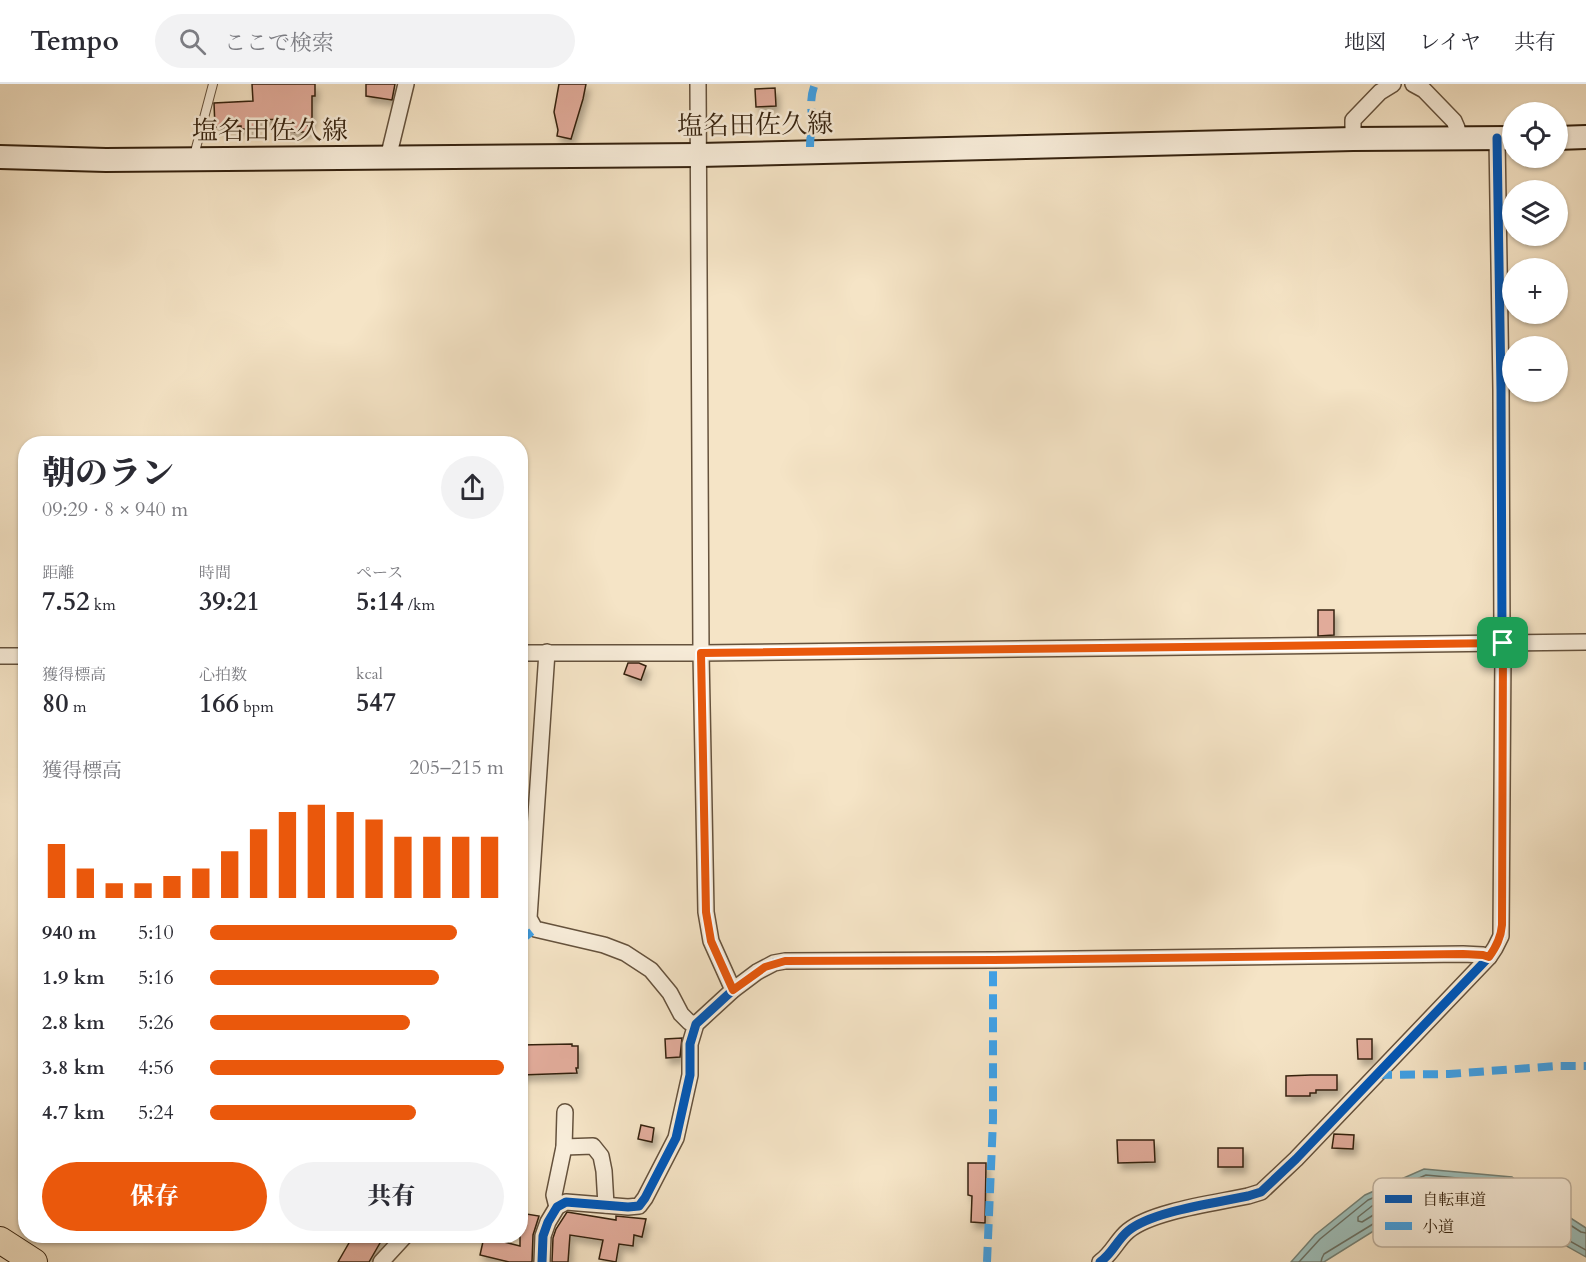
<!DOCTYPE html>
<html lang="ja">
<meta charset="utf-8">
<style>
body{margin:0;font-family:Cardo,"Noto Serif JP",serif;background:#f2f2f3;color:#2b2b33;height:100vh;display:flex;flex-direction:column;font-size:22px;white-space:nowrap}
*{box-sizing:border-box;margin:0}
p{font-size:20px;color:#7c7c81}
.icon{flex:none;width:33px;height:33px;fill:none;stroke:currentColor;stroke-width:2;stroke-linecap:round;stroke-linejoin:round}
.map{position:relative;flex:1;overflow:hidden}
.side{position:absolute;left:18px;top:352px;width:510px;height:807px;display:flex;flex-direction:column;background:#fff;border-radius:24px;box-shadow:0 2px 4px #0004}
.side>*{flex:none}
.controls{position:absolute;left:1502px;top:18px;display:grid;gap:12px}
.controls a{display:grid;place-items:center;width:66px;height:66px;border-radius:50%;background:#fff;box-shadow:0 2px 4px #0004;font-size:30px}
.pin{position:absolute;display:grid;place-items:center;width:51px;height:51px;color:#fff;margin:-26px;border-radius:12px;box-shadow:0 3px 9px #0006}
.round{display:grid;place-items:center;flex:none;width:63px;height:63px;border-radius:32px;background:#f2f2f3}
.overview{display:flex;align-items:center;justify-content:space-between;height:102px;padding:0 24px}
h1{font-size:33px;font-weight:800;line-height:45px}
.metrics{display:grid;grid-template-columns:repeat(3,1fr);gap:9px;height:102px;padding:6px 24px}
.metrics div{display:grid;align-content:center}
.metrics b{font-size:26px;font-weight:800}
.metrics small{font-size:16px;font-weight:400}
.metrics p{font-size:16px}
.chart{height:168px;padding:12px 24px}
.chart p{display:flex;justify-content:space-between}
.chart svg{width:100%;height:108px;margin-top:6px;stroke:#ea580c;stroke-width:6}
.primary-button{display:flex;gap:12px;margin-top:auto;padding:12px 24px}
.primary-button a{flex:1;height:69px;border-radius:36px;background:#ea580c;color:#fff;font-size:24px;font-weight:800;line-height:69px;text-align:center}
.primary-button a+a{background:#f2f2f3;color:#2b2b33}
ul{padding:0 24px;list-style:none;font-size:20px}
li{display:grid;grid-template-columns:96px 72px 1fr;align-items:center;height:45px}
li i{height:15px;border-radius:8px;background:#ea580c}
header{display:flex;align-items:center;gap:36px;box-sizing:border-box;height:84px;padding:0 30px;background:#fff;border-bottom:2px solid #e1e1e2}
header strong{font-size:28px}
nav{display:flex;gap:33px;margin-inline-start:auto;font-size:21px}
.search{width:420px;height:54px;background:#f2f2f3;display:flex;align-items:center;gap:15px;box-sizing:border-box;padding:0 21px;border-radius:33px;color:#7c7c81;font-size:22px}
.map>svg:first-child{display:block}
</style>
<header>
<strong>Tempo</strong>
<div class="search"><svg class="icon" aria-label="search" viewBox="0 0 24 24"><circle cx="10" cy="10" r="6"/><path d="M15 15l6 6"/></svg>ここで検索</div>
<nav><a>地図</a><a>レイヤ</a><a>共有</a></nav>
</header>
<div class="map">
<svg width="1586" height="1178" viewBox="0 0 1586 1178">
<defs>
<filter id="shadow"><feDropShadow dx="3.5" dy="6" stdDeviation="3" flood-color="#0004"/></filter>
</defs>
<rect width="100%" height="100%" fill="#f5e4c6"/>
<filter id="stains"><feTurbulence type="fractalNoise" baseFrequency=".00333" numOctaves="4"/><feColorMatrix values="0 0 0 0 .2 0 0 0 0 .09 0 0 0 0 .02 0 0 0 .5 -.17"/></filter>
<radialGradient id="worn" r=".72"><stop offset=".6" stop-color="#630" stop-opacity="0"/><stop offset="1" stop-color="#630" stop-opacity=".3"/></radialGradient>
<polygon fill="#9dbeb9" stroke="#738075" stroke-width="1.5" points="1424,1085 1512,1093 1530,1108 1586,1144 1586,1173 1499,1124 1464,1115 1412,1123 1324,1178 1291,1178 1315,1151 1365,1111"/>
<g fill="none" stroke-linecap="round" stroke-linejoin="round">
<g stroke="#697064" stroke-width="1.5">
<polygon points="1386,1116 1389,1119 1388,1122 1362,1138 1358,1137 1358,1133 1372,1122"/>
<polyline points="1299,1178 1320,1155 1368,1116 1426,1091 1510,1099 1527,1113 1581,1148 1586,1149"/>
<polyline points="1321,1178 1322,1174 1324,1170 1409,1118 1464,1109 1502,1119 1586,1166"/>
</g>
</g>
<g fill="#e1ab9a" stroke="#35220f" stroke-width="1.5" filter="url(#shadow)">
<polygon points="252,0 315,0 315,12 312,12 312,38 308,38 308,48 285,48 286,35 256,36 256,45 241,45 241,42 215,43 214,19 253,17"/>
<polygon points="366,0 395,0 392,16 366,12"/>
<polygon points="559,0 586,0 583,15 571,55 557,52 558,46 554,28"/>
<polygon points="775,4 776,22 756,23 755,5"/>
<polygon points="1318,526 1334,526 1334,551 1318,552"/>
<polygon points="628,579 639,579 646,582 641,596 624,590"/>
<polygon points="682,954 680,973 666,974 665,955"/>
<polygon points="1357,955 1372,955 1372,975 1358,975"/>
<polygon points="572,960 572,962 578,962 578,984 576,984 577,989 521,991 520,961"/>
<polygon points="1311,991 1337,991 1337,1006 1316,1006 1316,1009 1310,1009 1310,1012 1286,1012 1286,992"/>
<polygon points="641,1041 654,1044 652,1058 638,1055"/>
<polygon points="1334,1050 1354,1051 1353,1065 1332,1064"/>
<polygon points="1117,1056 1154,1056 1155,1078 1118,1079"/>
<rect x="1218" y="1064" width="25" height="19"/>
<polygon points="968,1079 986,1079 985,1139 971,1138 972,1112 968,1111"/>
<polygon points="567,1128 616,1136 616,1132 646,1135 642,1153 634,1151 633,1162 619,1160 616,1178 599,1175 603,1156 570,1151 568,1178 552,1178 553,1154 556,1145"/>
<polygon points="520,1129 539,1132 533,1151 532,1178 509,1178 480,1171 484,1153 520,1162"/>
<polygon points="353,1152 384,1152 369,1178 338,1178"/>
</g>
<g fill="none" stroke-linecap="round" stroke-linejoin="round">
<defs>
<polyline id="service" points="196,64 213,0"/>
<g id="minor">
<polyline points="698,0 701,569 706,828 711,857 733,906"/>
<polyline points="1413,0 1424,6 1454,37 1457,44 1457,54"/>
<polyline points="1353,55 1353,36 1380,8 1393,0"/>
<polyline points="388,74 406,0"/>
<polyline points="547,568 529,834 535,845 604,861 625,869 651,886 670,909 681,930 689,938 696,940"/>
<polyline points="520,569 701,569 1586,558"/>
<polyline points="0,572 26,572"/>
<polyline points="564,1063 593,1062 601,1072 604,1087 606,1121"/>
<polyline points="557,1123 554,1111 564,1063 565,1028"/>
<polyline points="381,1178 405,1152"/>
<polyline points="542,1178 543,1152 548,1138 557,1123 566,1118 628,1123 639,1122 645,1114 676,1054 690,991 690,960 696,940 733,906 757,888 774,879 785,877 993,876 1463,870 1483,871 1489,873"/>
<path d="M1100 1178C1112 1170 1117 1156 1128 1147 1152 1127 1216 1119 1248 1112L1261 1108 1296 1075 1489 873 1495 864 1501 852 1503 567 1502 551 1501 305 1497 54"/>
</g>
<g id="secondary">
<polyline points="1557,54 1586,53"/>
<polyline points="0,73 106,76 699,71 1353,55 1512,54"/>
</g>
<polyline id="primary" points="0,1156 34,1178"/>
</defs>
<use href="#service" stroke="#65523d" stroke-width="10"/>
<use href="#minor" stroke="#65523d" stroke-width="18"/>
<use href="#secondary" stroke="#35220f" stroke-width="26"/>
<use href="#primary" stroke="#35220f" stroke-width="28"/>
<use href="#service" stroke="#f8edda" stroke-width="8"/>
<use href="#minor" stroke="#f8edda" stroke-width="15"/>
<use href="#secondary" stroke="#f8edda" stroke-width="22"/>
<use href="#primary" stroke="#f5e4c6" stroke-width="26"/>
<g stroke="#3ea2ea" stroke-width="8" stroke-dasharray="15 8" stroke-linecap="butt">
<path d="M810 63C810 53 812 43 812 34 811 22 810 12 815 0"/>
<polyline points="520,857 535,845"/>
<polyline points="1377,991 1449,990 1557,982 1586,982"/>
<polyline points="987,1178 993,1036 993,876"/>
</g>
<defs>
<g id="cycleway">
<polyline points="542,1178 543,1152 548,1138 557,1123 566,1118 628,1123 639,1122 645,1114 676,1054 690,991 690,960 696,940 733,906 757,888 774,879 785,877 993,876 1463,870 1483,871 1489,873"/>
<path d="M1100 1178C1112 1170 1117 1156 1128 1147 1152 1127 1216 1119 1248 1112L1261 1108 1296 1075 1489 873 1495 864 1501 852 1503 567 1502 551 1501 305 1497 54"/>
</g>
</defs>
<use href="#cycleway" stroke="#f8edda" stroke-width="13"/>
<use href="#cycleway" stroke="#0057b8" stroke-width="9"/>
</g>
<g fill="none" stroke-linecap="round" stroke-linejoin="round">
<defs>
<path id="route" d="M1503 559 1502 841C1501 854 1496 863 1489 873L1483 871 1463 870 993 876 785 877 765 883 733 906 711 857 706 828 701 569Z"/>
</defs>
<use href="#route" stroke="#fff" stroke-width="12"/>
<use href="#route" stroke="#ea580c" stroke-width="8"/>
</g>
<g text-anchor="middle" dominant-baseline="central" stroke-width="5" stroke-linejoin="round" paint-order="stroke">
<g font-size="26" fill="#35220f" stroke="#f8edda">
<text transform="translate(755 41) rotate(-1)">塩名田佐久線</text>
<text x="270" y="46">塩名田佐久線</text>
</g>
</g>
<rect x="1373" y="1094" width="198" height="69" rx="9" fill="#f8edda" stroke="#beb09d" stroke-width="1.5"/>
<rect x="1385" y="1111" width="27" height="8" fill="#0057b8"/>
<rect x="1385" y="1138" width="27" height="8" fill="#3ea2ea"/>
<g font-size="16" fill="#35220f">
<text x="1422" y="1121">自転車道</text>
<text x="1422" y="1148">小道</text>
</g>
<rect width="100%" height="100%" filter="url(#stains)"/>
<rect width="100%" height="100%" fill="url(#worn)"/>
</svg>
<div class="controls">
<a><svg class="icon" aria-label="locate" viewBox="0 0 24 24"><circle cx="12" cy="12" r="6"/><path d="M12 2v4M12 18v4M2 12h4M18 12h4"/></svg></a>
<a><svg class="icon" aria-label="layers" viewBox="0 0 24 24"><path d="M12 4l9 5-9 5-9-5zM3 14l9 5 9-5"/></svg></a>
<a>+</a>
<a>−</a>
</div>
<div class="pin" style="left:1503px;top:559px;background:#1e9e55"><svg class="icon" aria-label="arrive" viewBox="0 0 24 24"><path d="M6 21V4h12l-3 4 3 4H6"/></svg></div>
<section class="side">
<div class="overview"><div><h1>朝のラン</h1><p>09:29 · 8 × 940 m</p></div><a class="round"><svg class="icon" aria-label="share" viewBox="0 0 24 24"><path d="M12 15V3M7 8l5-5 5 5M5 13v7h14v-7"/></svg></a></div>
<div class="metrics">
<div><p>距離</p><b>7.52<small> km</small></b></div>
<div><p>時間</p><b>39:21</b></div>
<div><p>ペース</p><b>5:14<small> /km</small></b></div>
</div>
<div class="metrics">
<div><p>獲得標高</p><b>80<small> m</small></b></div>
<div><p>心拍数</p><b>166<small> bpm</small></b></div>
<div><p>kcal</p><b>547</b></div>
</div>
<div class="chart"><p><span>獲得標高</span>205–215 m</p>
<svg viewBox="0 0 160 44" preserveAspectRatio="none"><path d="M5 44V22M15 44V32M25 44V38M35 44V38M45 44V35M55 44V32M65 44V25M75 44V16M85 44V9M95 44V6M105 44V9M115 44V12M125 44V19M135 44V19M145 44V19M155 44V19"/></svg>
</div>
<ul>
<li><b>940 m</b>5:10<i style="width:84%"></i></li>
<li><b>1.9 km</b>5:16<i style="width:78%"></i></li>
<li><b>2.8 km</b>5:26<i style="width:68%"></i></li>
<li><b>3.8 km</b>4:56<i style="width:100%"></i></li>
<li><b>4.7 km</b>5:24<i style="width:70%"></i></li>
</ul>
<div class="primary-button"><a>保存</a><a>共有</a></div>
</section>
</div>
